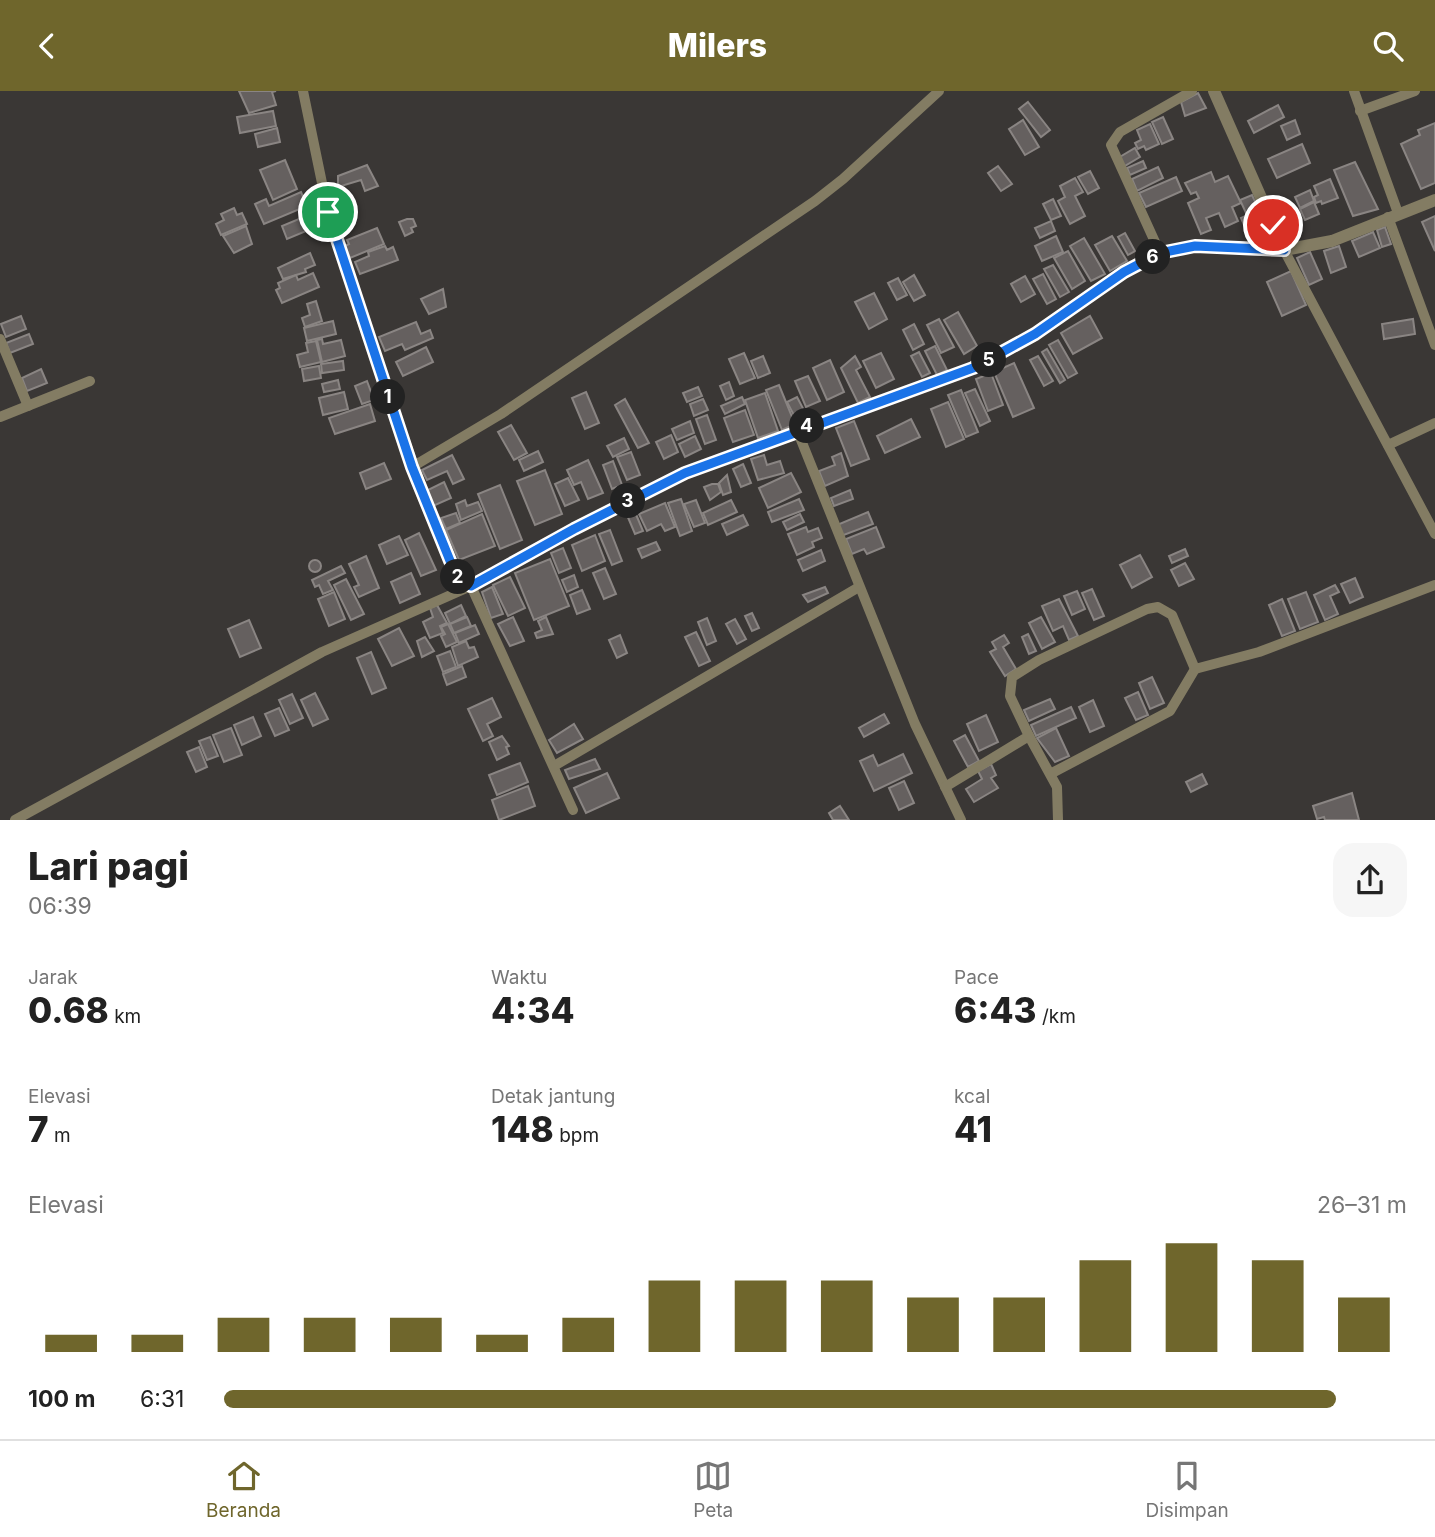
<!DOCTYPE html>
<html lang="id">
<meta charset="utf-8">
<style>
body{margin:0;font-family:Inter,sans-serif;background:#f6f6f6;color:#222;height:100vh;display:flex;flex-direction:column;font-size:26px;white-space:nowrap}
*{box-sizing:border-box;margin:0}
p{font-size:23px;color:#767676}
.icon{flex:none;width:38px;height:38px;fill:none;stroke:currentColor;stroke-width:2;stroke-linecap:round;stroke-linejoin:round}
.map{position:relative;height:729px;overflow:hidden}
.drawer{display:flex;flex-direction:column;background:#fff;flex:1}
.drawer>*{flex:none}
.pin{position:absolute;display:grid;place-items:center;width:60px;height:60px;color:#fff;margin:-30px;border:4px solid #fff;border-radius:50%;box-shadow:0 2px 7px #0007}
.km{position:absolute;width:35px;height:35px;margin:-18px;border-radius:50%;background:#222;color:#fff;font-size:19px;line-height:35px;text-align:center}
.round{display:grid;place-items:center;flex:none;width:74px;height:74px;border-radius:21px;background:#f6f6f6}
.headline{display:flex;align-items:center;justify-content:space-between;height:119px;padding:0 28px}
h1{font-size:38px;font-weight:800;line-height:52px}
.figures{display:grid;grid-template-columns:repeat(3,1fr);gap:10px;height:119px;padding:7px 28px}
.figures div{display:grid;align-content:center}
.figures b{font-size:35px;font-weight:800}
.figures small{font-size:19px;font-weight:400}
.figures p{font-size:19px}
.chart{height:196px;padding:14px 28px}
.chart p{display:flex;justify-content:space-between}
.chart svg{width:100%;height:126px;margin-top:7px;stroke:#6f662c;stroke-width:6}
ul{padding:0 28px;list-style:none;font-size:23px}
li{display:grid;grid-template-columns:112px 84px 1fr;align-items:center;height:52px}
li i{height:18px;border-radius:9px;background:#6f662c}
header{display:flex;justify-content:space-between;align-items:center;height:91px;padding:0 28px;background:#6f662c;color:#fff;font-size:32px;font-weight:800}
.dock{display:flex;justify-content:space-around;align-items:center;height:98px;border-top:2px solid #e0e0e0;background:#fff;font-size:19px;color:#767676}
.dock a{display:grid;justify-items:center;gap:4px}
.dock .current{color:#6f662c}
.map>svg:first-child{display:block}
</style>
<header><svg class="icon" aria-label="back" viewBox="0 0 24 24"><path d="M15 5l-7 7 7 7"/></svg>Milers<svg class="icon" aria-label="search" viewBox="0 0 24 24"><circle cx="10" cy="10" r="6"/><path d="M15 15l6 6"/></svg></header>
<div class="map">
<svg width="1435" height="729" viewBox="0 0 1435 729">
<rect width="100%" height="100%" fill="#3a3735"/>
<g fill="#65605f" stroke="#8a8583" stroke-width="2">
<polygon points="239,0 276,0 272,1 276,14 249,22"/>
<polygon points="1198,2 1206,17 1185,25 1181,11"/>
<polygon points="1028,11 1050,39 1041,46 1019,18"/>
<polygon points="1278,14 1284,26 1254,42 1248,30"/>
<polygon points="273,20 276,35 240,42 237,26"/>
<polygon points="1163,26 1173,48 1162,53 1152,31"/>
<polygon points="1023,29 1039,56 1025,64 1009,38"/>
<polygon points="1295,29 1300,43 1287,49 1281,35"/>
<polygon points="1435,32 1435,92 1421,98 1401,53 1420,44 1418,39"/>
<polygon points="1150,33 1159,53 1146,59 1144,55 1138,58 1135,52 1141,49 1137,39"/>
<polygon points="277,37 280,51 258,56 255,43"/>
<polygon points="1302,53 1310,72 1277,87 1268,68"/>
<polygon points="1135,57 1140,66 1123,76 1118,67"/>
<polygon points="285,69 297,98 273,109 260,79"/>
<polygon points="1143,70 1146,77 1130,84 1127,77"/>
<polygon points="1355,71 1378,118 1353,125 1334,79"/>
<polygon points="367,74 378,95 365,100 361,89 338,96 338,85"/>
<polygon points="998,75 1012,93 1001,100 988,82"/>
<polygon points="1158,76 1163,87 1137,100 1132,88"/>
<polygon points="1090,80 1099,97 1088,103 1078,86"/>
<polygon points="1211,81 1215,91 1228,85 1241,112 1232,116 1238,130 1225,136 1219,122 1206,127 1211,139 1201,143 1188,112 1199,107 1196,101 1191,103 1185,92"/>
<polygon points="1176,86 1182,100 1146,116 1139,102"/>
<polygon points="1075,87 1083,101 1075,105 1085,125 1070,133 1058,110 1065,106 1060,95"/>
<polygon points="1330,88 1338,107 1322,113 1321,110 1316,112 1314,106 1318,104 1314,95"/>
<polygon points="1310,99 1314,110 1300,117 1295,106"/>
<polygon points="301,101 307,115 264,133 255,113 266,108 269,115"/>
<polygon points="1252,104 1258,117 1246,122 1240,109"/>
<polygon points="1053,108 1061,125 1051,129 1043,113"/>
<polygon points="1314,111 1319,123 1305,129 1300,118"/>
<polygon points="234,117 237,124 242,122 247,133 221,144 216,133 224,129 221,123"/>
<polygon points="1259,119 1265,133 1247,141 1241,127"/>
<polygon points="306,125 311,138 287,148 282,135"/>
<polygon points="1435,125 1435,160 1422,131"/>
<polygon points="407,128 413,128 416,135 411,137 413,141 405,145 399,131"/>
<polygon points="1051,130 1055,140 1040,147 1035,137"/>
<polygon points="246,135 252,153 234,162 223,145"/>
<polygon points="1385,136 1391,153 1382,156 1377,139"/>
<polygon points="377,137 384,153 350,167 345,155 349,153 347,149"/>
<polygon points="1373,141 1380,157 1359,166 1352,150"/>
<polygon points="1125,142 1135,160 1128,164 1118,146"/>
<polygon points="1056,145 1063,161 1042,170 1035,155"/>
<polygon points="1112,145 1127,170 1110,180 1095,154"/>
<polygon points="1084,147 1105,183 1091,190 1070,155"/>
<polygon points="385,155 387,159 393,156 398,169 360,183 355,171 369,165 368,161"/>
<polygon points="1339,155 1346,176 1331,182 1324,160"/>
<polygon points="1068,160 1085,190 1072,198 1054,167"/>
<polygon points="1310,161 1322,188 1309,194 1297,167"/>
<polygon points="310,162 315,174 305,178 306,181 283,188 278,177"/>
<polygon points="1053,174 1069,201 1060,206 1044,178"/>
<polygon points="1291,180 1306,214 1282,225 1267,191"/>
<polygon points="313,182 319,196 282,212 276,199 280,197 278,192 296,184 298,189"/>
<polygon points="1043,183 1056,208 1047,213 1033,188"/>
<polygon points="914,184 925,204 914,210 903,191"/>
<polygon points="1025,185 1035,203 1021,211 1011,193"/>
<polygon points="898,187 907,204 897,209 888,192"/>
<polygon points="443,198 446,216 429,223 421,208"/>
<polygon points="874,202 887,228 869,238 855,211"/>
<polygon points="316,210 322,230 305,236 302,227 310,224 307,213"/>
<polygon points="958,221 977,255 964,263 944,229"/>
<polygon points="21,225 26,238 6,246 1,233"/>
<polygon points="1090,225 1102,247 1073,263 1061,242"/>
<polygon points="939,228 954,256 941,262 927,234"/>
<polygon points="1413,228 1415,243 1384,248 1382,233"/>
<polygon points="333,230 336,243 307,250 304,237"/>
<polygon points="416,231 421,243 430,239 433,247 405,259 402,253 385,260 379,246"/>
<polygon points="914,233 924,253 913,259 903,239"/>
<polygon points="29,243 33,253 10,262 6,252"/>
<polygon points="322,248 323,253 341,249 345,265 322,271 317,249"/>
<polygon points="1058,249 1077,282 1068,287 1049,254"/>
<polygon points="316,250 321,271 300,276 297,264 308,261 306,252"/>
<polygon points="935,255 947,279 937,284 925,260"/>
<polygon points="426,256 433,271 403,285 396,271"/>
<polygon points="1047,258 1065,289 1060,292 1042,261"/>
<polygon points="919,261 930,282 922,286 911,265"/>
<polygon points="744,262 755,287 740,293 729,268"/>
<polygon points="881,262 894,288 876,297 863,270"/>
<polygon points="763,265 770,282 758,287 751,270"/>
<polygon points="855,265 861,276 856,279 870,306 858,312 841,277"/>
<polygon points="1038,265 1053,290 1044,295 1030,269"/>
<polygon points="830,269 844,301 827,309 813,277"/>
<polygon points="343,270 344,279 322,282 321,273"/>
<polygon points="1014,272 1034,317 1013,326 994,281"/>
<polygon points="319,275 321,287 304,290 302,278"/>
<polygon points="41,278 47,292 27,300 22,287"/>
<polygon points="991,282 1003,314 988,320 976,288"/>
<polygon points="808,285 820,310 806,316 795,290"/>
<polygon points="338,289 340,298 324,301 322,293"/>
<polygon points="367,290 374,309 362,313 355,295"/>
<polygon points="729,291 734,305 726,309 720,295"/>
<polygon points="779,294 795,333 782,339 766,299"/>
<polygon points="698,296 702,305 687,311 683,302"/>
<polygon points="975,298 990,330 980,335 965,302"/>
<polygon points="961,299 978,341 966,346 948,304"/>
<polygon points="344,301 348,318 323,324 319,307"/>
<polygon points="586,301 599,332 585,338 572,307"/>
<polygon points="765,302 778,340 758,347 745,309"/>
<polygon points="742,306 745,313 725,323 721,315"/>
<polygon points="797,306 807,325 797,330 787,311"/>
<polygon points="625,308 649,352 638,357 615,314"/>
<polygon points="703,308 708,319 694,325 690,313"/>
<polygon points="948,311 964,348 946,356 931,318"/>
<polygon points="370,313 375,330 335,343 329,327"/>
<polygon points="745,319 754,344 733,351 724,327"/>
<polygon points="707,324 716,349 705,353 696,328"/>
<polygon points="911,328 920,346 885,362 877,345"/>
<polygon points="690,330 694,342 677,349 672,338"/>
<polygon points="854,330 869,368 851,375 836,337"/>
<polygon points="511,334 527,362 514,369 498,341"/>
<polygon points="671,344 678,361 664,368 656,351"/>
<polygon points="695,345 701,358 685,366 679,353"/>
<polygon points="624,347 629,358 613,366 607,355"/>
<polygon points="538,360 543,371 524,380 519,369"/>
<polygon points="631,361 640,384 627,389 617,366"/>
<polygon points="841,362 848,385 825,395 819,380 835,374 832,366"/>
<polygon points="452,364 464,388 453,393 447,380 427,389 422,379"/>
<polygon points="764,364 767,374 780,370 784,382 758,389 751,368"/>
<polygon points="588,369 603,402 588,408 581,391 574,394 567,379"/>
<polygon points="613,370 622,394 612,398 603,374"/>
<polygon points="384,372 391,388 366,398 360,382"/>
<polygon points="743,373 751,392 741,396 733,378"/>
<polygon points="545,379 562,423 535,434 517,390"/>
<polygon points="791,382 801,401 768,417 759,397"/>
<polygon points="727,384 731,401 723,404 719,392"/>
<polygon points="568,387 579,409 565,415 555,393"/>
<polygon points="444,391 451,407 433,415 426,400"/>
<polygon points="712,393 718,393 721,401 710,409 704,396"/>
<polygon points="500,394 522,449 500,458 478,403"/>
<polygon points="850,399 853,408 834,415 831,407"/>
<polygon points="681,408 692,440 680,445 668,412"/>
<polygon points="799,408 804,419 772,431 768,421"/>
<polygon points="465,409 467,415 478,411 482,420 461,429 456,413"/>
<polygon points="696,409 705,432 694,436 684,413"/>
<polygon points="731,409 737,421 708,434 703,422"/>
<polygon points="665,412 675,436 665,440 661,433 647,440 639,423"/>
<polygon points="635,421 643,440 635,443 627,424"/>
<polygon points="868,421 873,433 841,445 837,434"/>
<polygon points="456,422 460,432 446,438 441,427"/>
<polygon points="482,423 495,455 459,469 446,439"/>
<polygon points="800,423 804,431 787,439 783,431"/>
<polygon points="743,424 748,434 727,444 722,433"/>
<polygon points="806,436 808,441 818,437 822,447 812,451 814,456 797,464 788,443"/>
<polygon points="876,436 884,456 867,463 864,458 852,463 846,448"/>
<polygon points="610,439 622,470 612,474 599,443"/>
<polygon points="419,442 436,479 421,485 405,449"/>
<polygon points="595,444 605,470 582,480 572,454"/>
<polygon points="399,445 408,464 387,473 379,454"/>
<polygon points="656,451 660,459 642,467 638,458"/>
<polygon points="563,457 571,477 559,482 551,462"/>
<polygon points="1185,458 1188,465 1172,472 1169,465"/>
<polygon points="821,459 825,470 803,480 798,469"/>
<polygon points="1140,464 1152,486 1132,497 1120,474"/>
<polygon points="366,465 379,497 359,506 354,496 359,494 349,473"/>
<polygon points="550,468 569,515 534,529 515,482"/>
<circle cx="315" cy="475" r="6"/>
<polygon points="1185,472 1194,488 1179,495 1171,479"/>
<polygon points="341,475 345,482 328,490 333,499 323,503 319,494 315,496 312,489"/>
<polygon points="605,477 616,503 604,508 593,482"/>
<polygon points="411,482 420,503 400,512 391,491"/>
<polygon points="574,484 578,496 567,501 562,489"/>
<polygon points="510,486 525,517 508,525 493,494"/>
<polygon points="1355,487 1363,506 1350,512 1341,493"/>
<polygon points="346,488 364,523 351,529 334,494"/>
<polygon points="1335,494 1339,501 1330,505 1338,523 1325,529 1314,504"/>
<polygon points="492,496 503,523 491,527 482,501"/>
<polygon points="825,496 828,502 808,511 803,504"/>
<polygon points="1092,498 1104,525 1094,529 1082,502"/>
<polygon points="582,499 590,518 577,523 570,504"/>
<polygon points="1077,500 1085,518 1072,524 1064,505"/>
<polygon points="334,501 345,528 329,535 318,508"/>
<polygon points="1306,501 1318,531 1300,538 1288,508"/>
<polygon points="1059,508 1078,545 1069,549 1063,535 1053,540 1042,515"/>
<polygon points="1282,508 1295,540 1282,545 1269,514"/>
<polygon points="437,514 447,532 440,535 443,542 430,547 423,531 433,526 430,517"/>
<polygon points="461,514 466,525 450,533 445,522"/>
<polygon points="752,522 759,537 752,540 745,525"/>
<polygon points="467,526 471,535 454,542 450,533"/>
<polygon points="513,526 524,550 510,555 498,533"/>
<polygon points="546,526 553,543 537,547 535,542 542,539 538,530"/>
<polygon points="1041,526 1055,551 1042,558 1029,532"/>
<polygon points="707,527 716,550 707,554 698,531"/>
<polygon points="735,528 746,548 737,553 726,533"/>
<polygon points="249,529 261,557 240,566 228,538"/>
<polygon points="448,533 457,551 446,556 441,545 445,543 441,536"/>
<polygon points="475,534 479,543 459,552 455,542"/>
<polygon points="399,537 414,565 392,575 378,548"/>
<polygon points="696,541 710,570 699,575 685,546"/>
<polygon points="1028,543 1036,560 1029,563 1022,546"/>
<polygon points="620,544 627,562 617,567 609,549"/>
<polygon points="1004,544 1009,552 1003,556 1016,578 1005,585 990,561 996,558 992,551"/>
<polygon points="425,546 434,560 422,566 417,550"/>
<polygon points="466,550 469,557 474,556 478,566 458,575 452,556"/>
<polygon points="450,560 456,576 443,581 437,565"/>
<polygon points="371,561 386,597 372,603 357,567"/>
<polygon points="462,575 466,586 447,594 443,583"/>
<polygon points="1152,586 1164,612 1150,618 1139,592"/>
<polygon points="1138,601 1148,624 1136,629 1125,607"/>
<polygon points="315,602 328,628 313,635 301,609"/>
<polygon points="292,603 303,627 290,633 279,609"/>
<polygon points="492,607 501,626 487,633 493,645 483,650 468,618"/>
<polygon points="1050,608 1055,618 1029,630 1024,619"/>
<polygon points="1093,609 1104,635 1090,641 1079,616"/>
<polygon points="1071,616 1076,627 1036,645 1031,634"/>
<polygon points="279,617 289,639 275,645 265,623"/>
<polygon points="884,623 889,632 864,646 859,637"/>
<polygon points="986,624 998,651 979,660 967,633"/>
<polygon points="253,626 261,645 242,654 234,634"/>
<polygon points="574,633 583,648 557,662 549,649"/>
<polygon points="231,637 242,664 224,671 213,644"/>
<polygon points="1056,637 1069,665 1055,671 1037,647"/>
<polygon points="965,644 979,670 968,676 954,650"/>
<polygon points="502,645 509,655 506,656 509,663 497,669 489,651"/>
<polygon points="210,646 218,665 207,669 199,650"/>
<polygon points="199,656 207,676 196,681 187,661"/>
<polygon points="903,663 912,682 874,700 860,670 873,664 878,675"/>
<polygon points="595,668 600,678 569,688 565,679"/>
<polygon points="520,672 528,691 497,704 489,684"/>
<polygon points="991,673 996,684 991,687 998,697 974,711 966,698 982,688 978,680"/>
<polygon points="607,682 619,707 586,722 574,697"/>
<polygon points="1202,683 1207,693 1191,701 1186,691"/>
<polygon points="904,690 914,712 899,719 889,697"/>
<polygon points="528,695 535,715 499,729 492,709"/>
<polygon points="1352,702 1359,729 1325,729 1324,726 1317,728 1313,715"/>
<polygon points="840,715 849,729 833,729 829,722"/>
</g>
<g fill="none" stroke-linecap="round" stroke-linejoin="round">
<g stroke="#837c63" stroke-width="10">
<polyline points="303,0 328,121 362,230 438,442 455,482 471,495 573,719"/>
<polyline points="1354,0 1398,122"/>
<polyline points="1360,20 1415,0"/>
<polyline points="1388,126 1435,254"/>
<polyline points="1160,162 1111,54 1120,41 1192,0"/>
<polyline points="0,248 28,315"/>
<polyline points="0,326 90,290"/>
<polyline points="797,339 915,633 961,729"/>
<polyline points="1388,354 1435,332"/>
<polyline points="412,376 501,323 815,110 843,88 939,0"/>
<polyline points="1029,645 1057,696 1058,729"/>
<polyline points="554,675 859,496"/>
<polyline points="1052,682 1170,620 1195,578"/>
<polyline points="945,696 1029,645 1010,605 1012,586 1039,569 1147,518 1158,516 1172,524 1195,578 1259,561 1435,494"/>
<polyline points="15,729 322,561 471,495 574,438 685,381 973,277 1035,243 1124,181 1160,162 1195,155 1284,159 1435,443"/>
</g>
<polyline stroke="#837c63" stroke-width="12" points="1214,0 1284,159 1332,150 1435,109"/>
</g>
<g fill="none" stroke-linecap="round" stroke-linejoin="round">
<defs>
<polyline id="route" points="328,121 412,376 455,482 471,495 574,438 685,382 973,277 1035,243 1124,181 1160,162 1195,155 1284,159 1273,134"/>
</defs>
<use href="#route" stroke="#fff" stroke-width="14"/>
<use href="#route" stroke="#1a73e8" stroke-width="9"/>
</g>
</svg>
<div class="pin" style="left:328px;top:121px;background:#1e9e55"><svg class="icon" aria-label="arrive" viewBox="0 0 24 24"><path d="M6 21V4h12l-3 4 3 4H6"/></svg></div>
<div class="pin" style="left:1273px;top:134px;background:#d93025"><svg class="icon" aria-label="check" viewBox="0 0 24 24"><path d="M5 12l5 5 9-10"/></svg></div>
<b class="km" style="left:388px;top:306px">1</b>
<b class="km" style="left:458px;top:486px">2</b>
<b class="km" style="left:628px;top:410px">3</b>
<b class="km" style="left:807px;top:335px">4</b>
<b class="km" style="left:989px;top:269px">5</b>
<b class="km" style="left:1153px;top:166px">6</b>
</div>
<section class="drawer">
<div class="headline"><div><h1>Lari pagi</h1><p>06:39</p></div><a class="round"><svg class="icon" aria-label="share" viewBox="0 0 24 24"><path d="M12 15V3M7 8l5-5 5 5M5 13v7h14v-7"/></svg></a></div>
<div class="figures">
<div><p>Jarak</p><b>0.68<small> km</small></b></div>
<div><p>Waktu</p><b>4:34</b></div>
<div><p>Pace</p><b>6:43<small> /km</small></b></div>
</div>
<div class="figures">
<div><p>Elevasi</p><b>7<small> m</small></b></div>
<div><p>Detak jantung</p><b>148<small> bpm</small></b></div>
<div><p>kcal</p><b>41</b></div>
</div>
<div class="chart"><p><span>Elevasi</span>26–31 m</p>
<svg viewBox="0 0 160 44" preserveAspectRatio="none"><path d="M5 44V38M15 44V38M25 44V32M35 44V32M45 44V32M55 44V38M65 44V32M75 44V19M85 44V19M95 44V19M105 44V25M115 44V25M125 44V12M135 44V6M145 44V12M155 44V25"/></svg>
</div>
<ul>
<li><b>100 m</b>6:31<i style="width:94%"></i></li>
</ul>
</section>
<nav class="dock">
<a class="current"><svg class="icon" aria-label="home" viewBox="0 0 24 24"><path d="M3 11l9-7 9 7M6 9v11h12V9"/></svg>Beranda</a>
<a><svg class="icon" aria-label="map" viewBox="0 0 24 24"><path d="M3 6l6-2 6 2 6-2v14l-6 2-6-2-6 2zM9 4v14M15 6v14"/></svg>Peta</a>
<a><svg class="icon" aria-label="saved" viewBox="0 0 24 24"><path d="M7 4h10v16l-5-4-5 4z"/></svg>Disimpan</a>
</nav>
